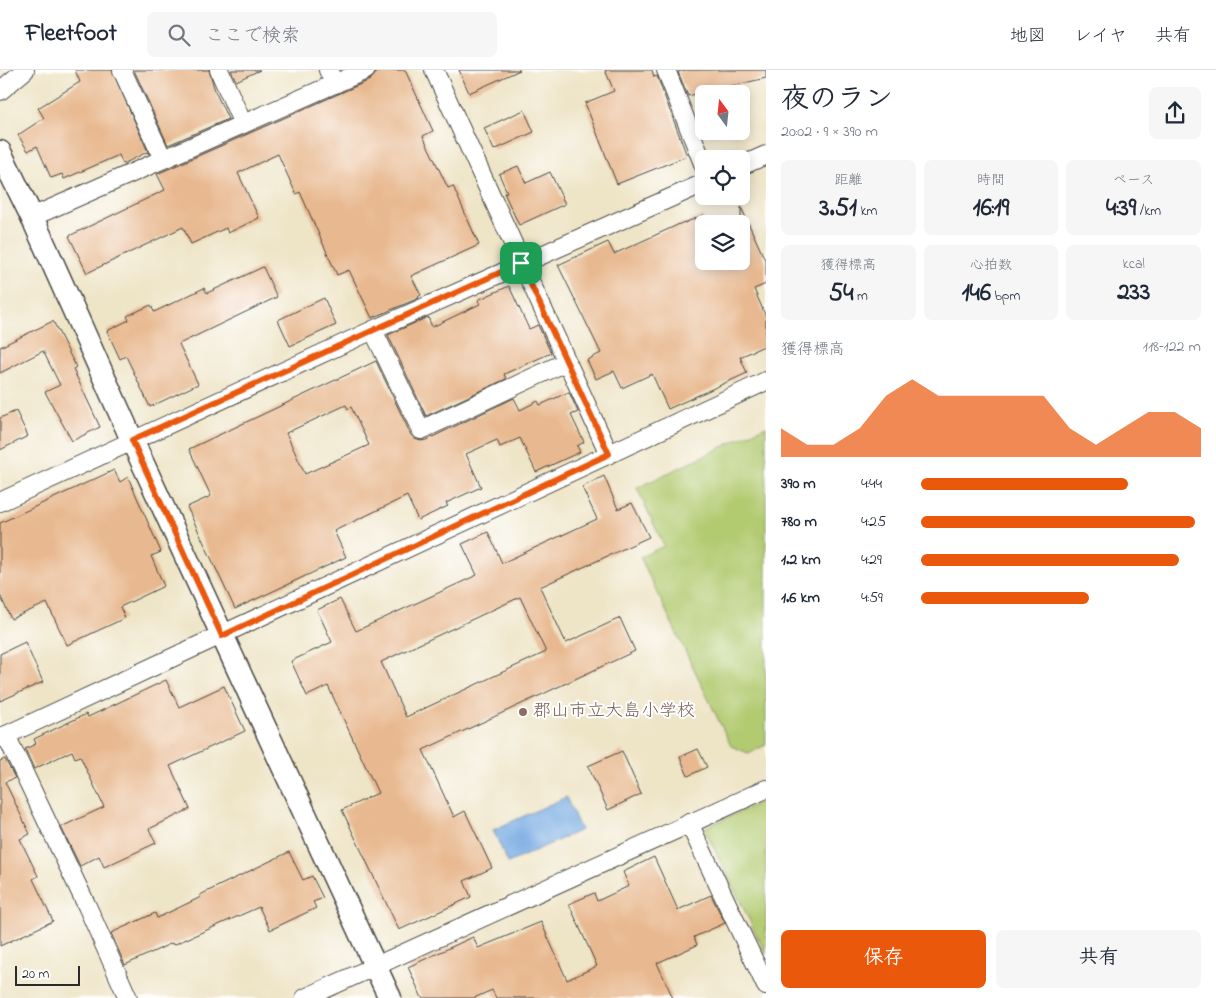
<!DOCTYPE html>
<html lang="ja">
<meta charset="utf-8">
<style>
body{margin:0;font-family:"Indie Flower","Klee One",sans-serif;background:#f6f6f7;color:#1f2937;height:100vh;display:flex;flex-direction:column;font-size:19px;white-space:nowrap}
*{box-sizing:border-box;margin:0}
p{font-size:16px;color:#747a83}
.icon{flex:none;width:28px;height:28px;fill:none;stroke:currentColor;stroke-width:2;stroke-linecap:round;stroke-linejoin:round}
.map{position:relative;flex:1;overflow:hidden}
.drawer{display:flex;flex-direction:column;background:#fff;width:450px}
.drawer>*{flex:none}
.needle{width:32px;rotate:345deg}
.buttons{position:absolute;left:695px;top:15px;display:grid;gap:10px}
.buttons a{display:grid;place-items:center;width:55px;height:55px;border-radius:8px;background:#fff;box-shadow:0 2px 12px #0003;font-size:25px}
.scale{position:absolute;left:15px;bottom:12px;width:65px;box-sizing:border-box;padding-left:5px;border:2px solid #2b2b2b;border-top:0;font-size:14px;line-height:18px;white-space:nowrap;color:#2b2b2b;-webkit-text-stroke:4px #fff;paint-order:stroke}
.pin{position:absolute;display:grid;place-items:center;width:42px;height:42px;color:#fff;margin:-21px;border-radius:10px;box-shadow:0 2px 8px #0006}
.round{display:grid;place-items:center;flex:none;width:52px;height:52px;border-radius:8px;background:#f6f6f7}
.headline{display:flex;align-items:center;justify-content:space-between;height:85px;padding:0 15px}
h1{font-size:28px;font-weight:700;line-height:38px}
.stats{display:grid;grid-template-columns:repeat(3,1fr);gap:8px;height:85px;padding:5px 15px}
.stats div{display:grid;align-content:center;border-radius:8px;background:#f6f6f7;text-align:center}
.stats b{font-size:25px;font-weight:700}
.stats small{font-size:14px;font-weight:400}
.stats p{font-size:14px}
.chart{height:140px;padding:10px 15px}
.chart p{display:flex;justify-content:space-between}
.chart svg{width:100%;height:90px;margin-top:5px;fill:#ea580c;opacity:.7}
.primary-button{display:flex;gap:10px;margin-top:auto;padding:10px 15px}
.primary-button a{flex:1;height:58px;border-radius:8px;background:#ea580c;color:#fff;font-size:20px;font-weight:700;line-height:58px;text-align:center}
.primary-button a+a{background:#f6f6f7;color:#1f2937}
ul{padding:0 15px;list-style:none;font-size:16px}
li{display:grid;grid-template-columns:80px 60px 1fr;align-items:center;height:38px}
li i{height:12px;border-radius:6px;background:#ea580c}
header{display:flex;align-items:center;gap:30px;box-sizing:border-box;height:70px;padding:0 25px;background:#fff;border-bottom:1px solid #e0e1e3}
header strong{font-size:24px}
nav{display:flex;gap:28px;margin-inline-start:auto;font-size:18px}
.search{width:350px;height:45px;background:#f6f6f7;display:flex;align-items:center;gap:12px;box-sizing:border-box;padding:0 18px;border-radius:8px;color:#747a83;font-size:19px}
main{display:flex;flex:1;min-height:0}
.map>svg:first-child{display:block}
</style>
<header>
<strong>Fleetfoot</strong>
<div class="search"><svg class="icon" aria-label="search" viewBox="0 0 24 24"><circle cx="10" cy="10" r="6"/><path d="M15 15l6 6"/></svg>ここで検索</div>
<nav><a>地図</a><a>レイヤ</a><a>共有</a></nav>
</header>
<main>
<div class="map">
<svg width="766" height="928" viewBox="0 0 766 928">
<rect width="100%" height="100%" fill="#fff"/>
<filter id="ink" filterUnits="userSpaceOnUse"><feTurbulence type="fractalNoise" baseFrequency=".02" numOctaves="2"/><feDisplacementMap in="SourceGraphic" scale="10" xChannelSelector="R" yChannelSelector="G"/><feConvolveMatrix kernelMatrix="1 2 1 2 8 2 1 2 1" color-interpolation-filters="sRGB"/></filter>
<filter id="wash" filterUnits="userSpaceOnUse"><feTurbulence type="fractalNoise" baseFrequency=".0096" numOctaves="4" result="noise"/><feDisplacementMap in="SourceGraphic" scale="20" xChannelSelector="R" yChannelSelector="G"/><feGaussianBlur stdDeviation="1.12" result="paint"/><feColorMatrix in="noise" values="0 0 0 0 0 0 0 0 0 0 0 0 0 0 0 0 0 1.4 0 .05"/><feComposite in="paint" operator="in"/></filter>
<g filter="url(#wash)">
<rect width="100%" height="100%" fill="#eee4c6"/>
<g fill="#b2cb71" stroke="#6e7b4e">
<polygon points="766,356 766,675 748,683 731,676 640,487 664,476 637,418"/>
<polygon points="766,730 766,884 704,758"/>
</g>
<polygon fill="#73a8e0" stroke="#4f6a86" points="566,727 581,760 508,793 493,760"/>
<g id="blocks">
<g fill="#e8b990" fill-rule="evenodd">
<polygon points="75,0 112,0 149,84 147,82 123,94 119,85 64,109 62,104 51,108 37,76 28,81 18,65 44,48 38,38 80,12"/>
<polygon points="134,0 209,0 215,21 228,49 168,75"/>
<polygon points="231,0 260,0 236,11"/>
<polygon points="383,0 405,0 433,61 423,66 448,118 453,116 479,175 411,206 421,225 418,227 419,228 372,248 349,200 337,205 300,122 296,124 278,84 238,103 259,148 228,163 226,158 191,174 183,157 87,203 69,166 165,120 157,104 370,10 376,3"/>
<polygon points="459,0 520,0 469,23"/>
<polygon points="605,0 652,0 654,7 657,6 687,86 617,114 585,33 614,21"/>
<polygon points="685,0 766,0 766,8 688,26 678,2"/>
<polygon points="524,40 534,62 494,80 484,58"/>
<polygon points="518,96 526,113 550,102 565,134 519,155 504,123 507,122 499,104"/>
<polygon points="741,137 766,192 766,214 754,219 766,247 766,275 740,287 747,303 668,339 652,304 622,318 614,301 596,309 587,290 601,283 558,195 608,172 614,184 684,152 684,153 704,145 704,191 741,191"/>
<polygon points="263,197 277,227 179,274 198,314 150,337 126,286 120,289 107,261 129,250 127,246 151,235 154,242 204,218 207,223"/>
<polygon points="509,216 529,259 538,255 551,283 504,304 506,309 426,346 388,265 428,247 432,257 480,234 478,230"/>
<polygon points="324,228 336,255 290,276 278,250"/>
<polygon points="53,251 76,297 73,299 100,357 72,371 45,322 60,315 43,281 0,303 0,277"/>
<path d="M376 291 411 365 415 369 421 371 426 370 514 328 520 340 538 331 540 335 569 322 578 342 571 345 584 372 577 376 580 382 536 402 520 368 500 377 497 370 466 384 481 417 446 433 448 436 418 450 407 426 334 461 346 487 235 539 187 437 211 426 189 379ZM346 335 348 339 351 337 369 375 305 404 286 363Z"/>
<polygon points="16,341 28,366 0,380 0,348"/>
<polygon points="114,400 120,412 128,407 161,482 151,486 164,516 120,537 125,548 67,575 47,533 11,549 0,525 0,453"/>
<path d="M604 406 618 439 632 433 649 467 540 517 566 573 620 548 635 581 423 680 454 747 465 741 492 798 464 811 471 827 399 860 342 740 378 723 328 616 307 626 291 591 332 572 317 540 340 529 356 561 477 505 462 474 488 462 502 493 597 449 582 417ZM520 527 546 582 406 647 381 592Z"/>
<polygon points="25,572 43,612 0,631 0,584"/>
<polygon points="166,610 179,637 224,616 245,661 170,696 190,739 149,759 156,773 104,797 99,786 80,796 61,757 104,737 80,686 75,688 72,681 34,699 25,679 36,674 34,669 86,644 88,647"/>
<polygon points="698,679 707,697 688,706 680,687"/>
<polygon points="622,681 641,724 608,740 588,696"/>
<polygon points="5,689 15,708 5,712 30,764 20,769 38,806 33,809 53,851 0,876 0,691"/>
<polygon points="289,782 303,810 312,806 323,828 313,832 316,838 270,860 259,837 173,875 172,873 125,895 111,863 155,843 157,848 201,827 200,825"/>
<polygon points="654,787 678,840 711,825 725,853 694,867 697,875 657,893 673,928 496,928 492,920 474,928 422,928 408,897 473,867 478,878 541,852 567,910 597,896 569,834 594,823 597,831 629,816 623,802"/>
</g>
</g>
</g>
<g filter="url(#ink)">
<use href="#blocks" fill-opacity="0" stroke="#484742" stroke-width="1"/>
<g fill="none" stroke-linecap="round" stroke-linejoin="round">
<defs>
<g id="minor">
<polyline points="122,0 163,89"/>
<polyline points="219,0 243,54"/>
<polyline points="328,0 335,14"/>
<polyline points="434,0 609,384"/>
<polyline points="666,0 704,96"/>
<polyline points="0,21 25,0"/>
<polyline points="741,96 766,85"/>
<polyline points="32,147 366,0"/>
<polyline points="373,260 421,360 566,292"/>
<polyline points="0,432 373,260 704,113"/>
<polyline points="6,665 87,836 128,928"/>
<polyline points="0,668 766,311"/>
<polyline points="689,753 766,916"/>
<polyline points="305,928 766,719"/>
</g>
<polyline id="tertiary" points="0,82 32,147 132,370 390,928"/>
</defs>
<use href="#minor" stroke="#484742" stroke-width="20"/>
<use href="#tertiary" stroke="#484742" stroke-width="25"/>
<use href="#minor" stroke="#fff" stroke-width="18"/>
<use href="#tertiary" stroke="#fff" stroke-width="22"/>
</g>
</g>
<g fill="none" stroke-linecap="round" stroke-linejoin="round" filter="url(#ink)">
<defs>
<polygon id="route" points="521,193 609,384 222,566 132,370"/>
</defs>
<use href="#route" stroke="#fff" stroke-width="10"/>
<use href="#route" stroke="#ea580c" stroke-width="6"/>
</g>
<circle fill="#8d6e63" stroke="#fff" stroke-width="2" cx="523" cy="642" r="5"/>
<g text-anchor="middle" dominant-baseline="central" stroke-width="4" stroke-linejoin="round" paint-order="stroke">
<g font-size="18" fill="#785e54" stroke="#fff" text-anchor="start">
<text x="533" y="642">郡山市立大島小学校</text>
</g>
</g>
</svg>
<div class="buttons">
<a><svg class="needle" viewBox="-14 -14 28 28"><path d="M0-13l5 13h-10z" fill="#e53935"/><path d="M0 13l5-13h-10z" fill="#747a83"/></svg></a>
<a><svg class="icon" aria-label="locate" viewBox="0 0 24 24"><circle cx="12" cy="12" r="6"/><path d="M12 2v4M12 18v4M2 12h4M18 12h4"/></svg></a>
<a><svg class="icon" aria-label="layers" viewBox="0 0 24 24"><path d="M12 4l9 5-9 5-9-5zM3 14l9 5 9-5"/></svg></a>
</div>
<div class="scale">20 m</div>
<div class="pin" style="left:521px;top:193px;background:#1e9e55"><svg class="icon" aria-label="arrive" viewBox="0 0 24 24"><path d="M6 21V4h12l-3 4 3 4H6"/></svg></div>
</div>
<section class="drawer">
<div class="headline"><div><h1>夜のラン</h1><p>20:02 · 9 × 390 m</p></div><a class="round"><svg class="icon" aria-label="share" viewBox="0 0 24 24"><path d="M12 15V3M7 8l5-5 5 5M5 13v7h14v-7"/></svg></a></div>
<div class="stats">
<div><p>距離</p><b>3.51<small> km</small></b></div>
<div><p>時間</p><b>16:19</b></div>
<div><p>ペース</p><b>4:39<small> /km</small></b></div>
</div>
<div class="stats">
<div><p>獲得標高</p><b>54<small> m</small></b></div>
<div><p>心拍数</p><b>146<small> bpm</small></b></div>
<div><p>kcal</p><b>233</b></div>
</div>
<div class="chart"><p><span>獲得標高</span>118–122 m</p>
<svg viewBox="0 0 160 44" preserveAspectRatio="none"><path d="M0 44V30L10 38L20 38L30 30L40 14L50 6L60 14L70 14L80 14L90 14L100 14L110 30L120 38L130 30L140 22L150 22L160 30V44z"/></svg>
</div>
<ul>
<li><b>390 m</b>4:44<i style="width:74%"></i></li>
<li><b>780 m</b>4:25<i style="width:98%"></i></li>
<li><b>1.2 km</b>4:29<i style="width:92%"></i></li>
<li><b>1.6 km</b>4:59<i style="width:60%"></i></li>
</ul>
<div class="primary-button"><a>保存</a><a>共有</a></div>
</section>
</main>
